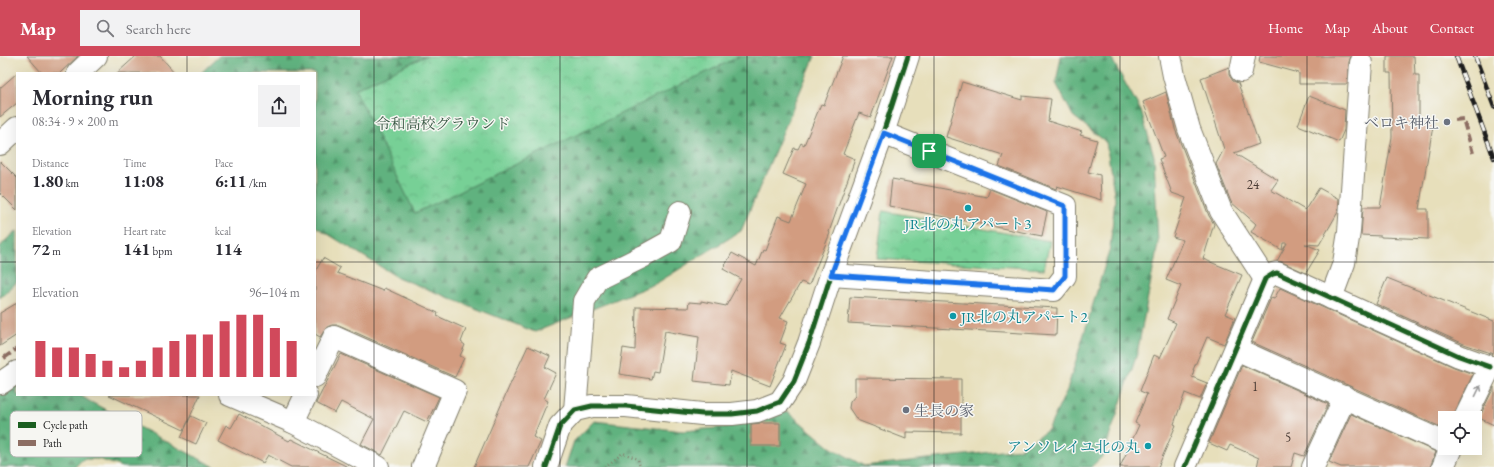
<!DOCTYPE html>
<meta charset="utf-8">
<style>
body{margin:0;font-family:"EB Garamond","Noto Serif JP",serif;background:#f2f2f3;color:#2b2b33;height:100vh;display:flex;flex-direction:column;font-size:15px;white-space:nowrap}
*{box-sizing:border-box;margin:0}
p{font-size:13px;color:#7c7c81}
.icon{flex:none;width:22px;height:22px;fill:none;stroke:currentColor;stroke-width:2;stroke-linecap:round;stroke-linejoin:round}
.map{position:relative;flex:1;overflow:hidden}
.panel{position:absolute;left:16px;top:16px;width:300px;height:324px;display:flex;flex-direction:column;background:#fff;border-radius:0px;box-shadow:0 4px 16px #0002}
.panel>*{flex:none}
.fabs{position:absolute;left:1438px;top:355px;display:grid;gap:8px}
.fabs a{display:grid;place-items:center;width:44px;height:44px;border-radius:0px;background:#fff;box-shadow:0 4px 16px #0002;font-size:20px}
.pin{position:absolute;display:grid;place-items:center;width:34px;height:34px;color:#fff;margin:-17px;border-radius:8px;box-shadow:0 2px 6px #0006}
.round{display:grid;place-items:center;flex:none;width:42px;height:42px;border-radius:0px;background:#f2f2f3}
.summary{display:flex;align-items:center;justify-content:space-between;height:68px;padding:0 16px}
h1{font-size:22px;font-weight:700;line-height:30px}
.figures{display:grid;grid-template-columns:repeat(3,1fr);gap:6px;height:68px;padding:4px 16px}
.figures div{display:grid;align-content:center}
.figures b{font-size:17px;font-weight:700}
.figures small{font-size:11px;font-weight:400}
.figures p{font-size:11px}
.chart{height:112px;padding:8px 16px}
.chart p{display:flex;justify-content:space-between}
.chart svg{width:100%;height:72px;margin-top:4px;stroke:#d1495b;stroke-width:6}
header{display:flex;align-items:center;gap:24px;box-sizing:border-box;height:56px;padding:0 20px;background:#d1495b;color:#fff}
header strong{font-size:19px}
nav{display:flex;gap:22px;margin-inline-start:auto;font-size:14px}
.search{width:280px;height:36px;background:#f2f2f3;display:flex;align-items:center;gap:10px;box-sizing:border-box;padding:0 14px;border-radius:0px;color:#7c7c81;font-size:15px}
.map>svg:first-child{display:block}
</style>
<header>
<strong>Map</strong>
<div class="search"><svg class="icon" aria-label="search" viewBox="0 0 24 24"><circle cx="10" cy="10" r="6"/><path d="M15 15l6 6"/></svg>Search here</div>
<nav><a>Home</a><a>Map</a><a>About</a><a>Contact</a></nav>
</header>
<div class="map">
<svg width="1494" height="411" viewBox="0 0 1494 411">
<defs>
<pattern id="forest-firs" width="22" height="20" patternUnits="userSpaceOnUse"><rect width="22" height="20" fill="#61b27f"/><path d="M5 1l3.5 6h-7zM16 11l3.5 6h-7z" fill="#4f9067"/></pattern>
<pattern id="park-crowns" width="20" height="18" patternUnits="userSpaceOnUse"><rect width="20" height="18" fill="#77d096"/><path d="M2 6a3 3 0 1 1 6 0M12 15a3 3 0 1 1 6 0" fill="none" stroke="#66b281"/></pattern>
</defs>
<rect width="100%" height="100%" fill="#f6f6f2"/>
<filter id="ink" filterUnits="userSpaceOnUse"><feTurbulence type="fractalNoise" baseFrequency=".025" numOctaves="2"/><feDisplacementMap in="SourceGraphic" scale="8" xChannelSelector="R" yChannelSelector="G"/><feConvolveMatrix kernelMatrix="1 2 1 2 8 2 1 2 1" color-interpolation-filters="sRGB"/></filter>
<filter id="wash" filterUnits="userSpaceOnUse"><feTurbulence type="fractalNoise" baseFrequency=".012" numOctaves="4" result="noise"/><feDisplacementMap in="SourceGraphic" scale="16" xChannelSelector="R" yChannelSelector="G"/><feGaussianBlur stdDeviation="0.9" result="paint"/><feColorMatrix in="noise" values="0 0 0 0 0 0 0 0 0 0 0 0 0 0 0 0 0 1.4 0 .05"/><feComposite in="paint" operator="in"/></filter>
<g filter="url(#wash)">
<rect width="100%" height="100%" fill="#e7dfbb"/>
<g fill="url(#forest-firs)" stroke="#3e674e">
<polygon points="219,0 426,0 355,33 415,157 740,0 815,0 741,175 657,227 535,276 397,221 315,170 315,17 201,17"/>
<polygon points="1061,0 1110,0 1141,55 1154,100 1158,188 1137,298 1103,400 1091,411 565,411 574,385 594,365 683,375 729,371 787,355 830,391 864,410 1020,393 1048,374 1067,334 1110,192 1115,143 1106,86 1073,60 1056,27"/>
<polygon points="17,175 17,226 0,242 0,191 6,184"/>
<polygon points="17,329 17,339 80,339 89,345 215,411 122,411 99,403 83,403 75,411 0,411 0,337"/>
</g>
<g fill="url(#park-crowns)" stroke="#4a7659">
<polygon points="426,0 740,0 415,157 355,33"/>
<polygon points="883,155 1050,185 1044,213 877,203"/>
</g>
<g id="blocks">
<g fill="#d29c80">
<polygon points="27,0 78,0 60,17 42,17"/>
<polygon points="136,0 160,0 175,17 117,17"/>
<polygon points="843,0 893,0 871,61 859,57 843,98 855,103 829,176 830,177 809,229 801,226 780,262 788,265 780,287 786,289 770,330 731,315 729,329 694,325 699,281 665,275 658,316 653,315 651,323 619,318 623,292 635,294 636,251 688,252 689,246 701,247 701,245 726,250 741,223 723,213 732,197 756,210 763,193 765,194 778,160 791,165 806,128 783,118 794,92 798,93 801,87 804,89 821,48 824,49"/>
<polygon points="1260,0 1351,0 1349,6 1347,28 1299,28 1299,17 1259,6"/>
<polygon points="1387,0 1414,0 1415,19 1419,19 1419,68 1434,64 1419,153 1428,153 1428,183 1381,181 1381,180 1361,179 1363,151 1380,151 1392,81 1391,17 1387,17"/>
<polygon points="1229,11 1229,19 1233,25 1238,27 1259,88 1234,97 1278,124 1271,134 1305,154 1319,132 1339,143 1338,156 1319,189 1305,188 1320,194 1306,217 1282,206 1277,205 1287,187 1283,187 1282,194 1251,176 1256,168 1231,146 1216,108 1224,93 1201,22"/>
<polygon points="17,17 17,47 0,61 0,32"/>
<polygon points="962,26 1022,44 1022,40 1051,43 1048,65 1082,76 1080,79 1097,84 1088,116 1100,119 1101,144 1057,130 1056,133 999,110 1003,99 946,81"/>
<polygon points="1166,36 1175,73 1209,160 1214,168 1203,203 1242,219 1225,258 1235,262 1224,288 1207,281 1193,314 1194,314 1192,321 1207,327 1200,343 1185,337 1174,368 1176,369 1158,411 1120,411 1139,369 1135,367 1147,338 1140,335 1154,299 1160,302 1176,267 1167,263 1181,230 1166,224 1183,184 1173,181 1186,142 1172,137 1159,103 1164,101 1143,46"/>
<polygon points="1309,40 1345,54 1344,74 1339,86 1298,69"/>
<polygon points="0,105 17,122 17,154 0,137"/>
<polygon points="892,123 987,141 990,133 1047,156 1042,180 889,150"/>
<polygon points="323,202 340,212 337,217 383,235 384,232 438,257 437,260 466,273 461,286 465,289 460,300 464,302 455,321 339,269 332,269 327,271 320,281 315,278 315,216"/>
<polygon points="1387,222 1494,265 1494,298 1464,288 1376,248"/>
<polygon points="1280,232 1454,311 1473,318 1452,362 1445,362 1445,373 1252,286 1271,242 1274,243"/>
<polygon points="850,241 1057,252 1056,279 848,267"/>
<polygon points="17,247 17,279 0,290 0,257"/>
<polygon points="528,290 550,300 545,311 556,317 544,343 548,345 533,381 541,385 529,411 474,411 509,331"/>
<polygon points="341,298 439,341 427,366 404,355 382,399 361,388 374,363 341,346 335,357 316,347"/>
<polygon points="1242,309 1328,348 1304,400 1295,397 1291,411 1257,411 1259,402 1230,389 1227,395 1209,387"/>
<polygon points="855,322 961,323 961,377 906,376 906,383 857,364 849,352 850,346 855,340"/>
<polygon points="1494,331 1494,369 1479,362"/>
<polygon points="109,339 200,339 184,374"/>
<polygon points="239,358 289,385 291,383 348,411 291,411 268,399 263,407 218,384 226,369 231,372"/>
<polygon points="1351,358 1436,396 1430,411 1341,411 1329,406"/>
<polygon points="191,360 206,367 196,388 181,381"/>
<polygon points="761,367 780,367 780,390 751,390 751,368"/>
</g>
</g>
</g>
<g filter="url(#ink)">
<use href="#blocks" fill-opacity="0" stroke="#827e6c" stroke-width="1"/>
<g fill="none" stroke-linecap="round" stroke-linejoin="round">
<defs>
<g id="minor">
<polyline points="1170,0 1174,20 1189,73 1221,155 1265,223"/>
<polyline points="1241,15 1244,0"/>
<polyline points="78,17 96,0"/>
<polyline points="0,88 17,72"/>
<polyline points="831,219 1054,234 1065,220 1065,150 883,77"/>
<polyline points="1331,242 1344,207 1349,176 1361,7"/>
<polyline points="1236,293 1445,387"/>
<polyline points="315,320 334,281 455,335 423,411"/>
<polyline points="1,327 17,316"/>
<polyline points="230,339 293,366 378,411"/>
<polyline points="575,354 584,245 597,223 644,200 671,185 680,156"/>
<polyline points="1465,362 1490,311 1494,311"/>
<polyline points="293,366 306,339"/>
<polyline points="546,411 560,370 575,354 592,350 626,350 702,358 732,358 757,355 780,346 794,325 809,287 831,219 883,77 908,0"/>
<polyline points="1185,411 1265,223 1273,218 1277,217 1459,300 1490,311"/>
<polyline points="1313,411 1345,341"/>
<polyline points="1443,411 1451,392"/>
</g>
</defs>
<use href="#minor" stroke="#827e6c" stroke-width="24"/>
<polyline stroke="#827e6c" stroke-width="2.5" stroke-dasharray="1 3" stroke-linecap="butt" points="605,411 623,397 638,403 640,411"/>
<use href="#minor" stroke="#fff" stroke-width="22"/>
<defs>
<g id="rail">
<polyline points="1456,0 1494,102"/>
<polyline points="1475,0 1494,51"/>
</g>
</defs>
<use href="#rail" stroke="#1c1c1c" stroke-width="4.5"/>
<use href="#rail" stroke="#f6f6f2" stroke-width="3" stroke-dasharray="9" stroke-linecap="butt"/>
<g stroke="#8d6e63" stroke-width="4" stroke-dasharray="8 4" stroke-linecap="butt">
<polyline points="1455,64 1463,63 1473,97"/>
<polyline points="4,302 17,293"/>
</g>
<defs>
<g id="cycleway">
<polyline points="831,219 1054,234 1065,220 1065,150 883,77"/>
<polyline points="546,411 560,370 575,354 592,350 626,350 702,358 732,358 757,355 780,346 794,325 809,287 831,219 883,77 908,0"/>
<polyline points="1185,411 1265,223 1273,218 1277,217 1459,300 1490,311"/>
</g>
</defs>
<use href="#cycleway" stroke="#f6f6f2" stroke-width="8"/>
<use href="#cycleway" stroke="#1b5e20" stroke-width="5"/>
</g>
<defs><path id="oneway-shaft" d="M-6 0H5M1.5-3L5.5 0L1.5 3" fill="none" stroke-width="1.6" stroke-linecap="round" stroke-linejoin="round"/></defs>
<use stroke="#999" href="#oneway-shaft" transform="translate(1478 335) rotate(-64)"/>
</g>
<g fill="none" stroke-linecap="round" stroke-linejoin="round" filter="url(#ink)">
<defs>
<polygon id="route" points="884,77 1065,150 1065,220 1054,234 831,219"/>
</defs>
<use href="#route" stroke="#fff" stroke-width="8"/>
<use href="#route" stroke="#1a73e8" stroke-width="5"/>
</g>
<path fill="none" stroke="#1c1c1c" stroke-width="1" stroke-opacity="0.55" d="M187 0V17M374 0V411M560 0V411M747 0V411M934 0V411M1120 0V411M1307 0V411M0 206H17M315 206H1494M187 339V411"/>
<g fill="#6b7280" stroke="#f6f6f2" stroke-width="1.5">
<circle cx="1447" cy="66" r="4"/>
<circle cx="906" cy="354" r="4"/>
</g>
<g fill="#0f9aa8" stroke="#f6f6f2" stroke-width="1.5">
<circle cx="968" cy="152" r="4"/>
<circle cx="953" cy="260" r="4"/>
<circle cx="1148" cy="390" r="4"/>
</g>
<g text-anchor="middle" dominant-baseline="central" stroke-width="3" stroke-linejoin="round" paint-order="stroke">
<g font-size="13" fill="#4a3c35">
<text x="1253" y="128">24</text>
<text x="1255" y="330">1</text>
<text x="1288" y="381">5</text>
</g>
<g font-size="15" fill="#5b616d" stroke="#f6f6f2" text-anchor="end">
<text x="1439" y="66">ベロキ神社</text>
<text x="914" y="354" text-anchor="start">生長の家</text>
</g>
<g font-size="15" fill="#3c5b47" stroke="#f6f6f2">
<text x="443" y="67">令和高校グラウンド</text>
</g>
<g font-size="15" fill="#0d838f" stroke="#f6f6f2">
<text x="968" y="167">JR北の丸アパート3</text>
<text x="961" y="260" text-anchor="start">JR北の丸アパート2</text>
<text x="1140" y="390" text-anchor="end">アンソレイユ北の丸</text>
</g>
</g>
<rect x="10" y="355" width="132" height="46" rx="6" fill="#f6f6f2" stroke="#b5b5b2" stroke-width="1"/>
<rect x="18" y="366" width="18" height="6" fill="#1b5e20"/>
<rect x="18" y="384" width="18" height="6" fill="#8d6e63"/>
<g font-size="11" fill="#1c1c1c">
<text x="43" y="373">Cycle path</text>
<text x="43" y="391">Path</text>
</g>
</svg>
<div class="fabs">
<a><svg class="icon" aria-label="locate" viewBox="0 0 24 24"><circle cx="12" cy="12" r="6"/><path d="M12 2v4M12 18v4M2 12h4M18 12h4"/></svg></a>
</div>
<div class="pin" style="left:929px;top:95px;background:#1e9e55"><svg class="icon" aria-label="arrive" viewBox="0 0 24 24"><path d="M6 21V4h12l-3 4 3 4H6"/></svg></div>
<section class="panel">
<div class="summary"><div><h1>Morning run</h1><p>08:34 · 9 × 200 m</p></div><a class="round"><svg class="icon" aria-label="share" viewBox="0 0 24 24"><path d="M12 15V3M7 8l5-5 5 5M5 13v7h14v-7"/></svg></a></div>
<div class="figures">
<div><p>Distance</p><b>1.80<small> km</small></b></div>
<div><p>Time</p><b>11:08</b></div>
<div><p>Pace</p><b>6:11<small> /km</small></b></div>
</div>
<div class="figures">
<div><p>Elevation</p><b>72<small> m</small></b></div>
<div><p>Heart rate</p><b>141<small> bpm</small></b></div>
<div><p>kcal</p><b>114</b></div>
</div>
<div class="chart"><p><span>Elevation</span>96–104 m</p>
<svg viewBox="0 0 160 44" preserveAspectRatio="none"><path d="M5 44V22M15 44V26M25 44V26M35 44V30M45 44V34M55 44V38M65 44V34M75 44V26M85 44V22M95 44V18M105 44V18M115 44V10M125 44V6M135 44V6M145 44V14M155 44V22"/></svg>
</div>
</section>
</div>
